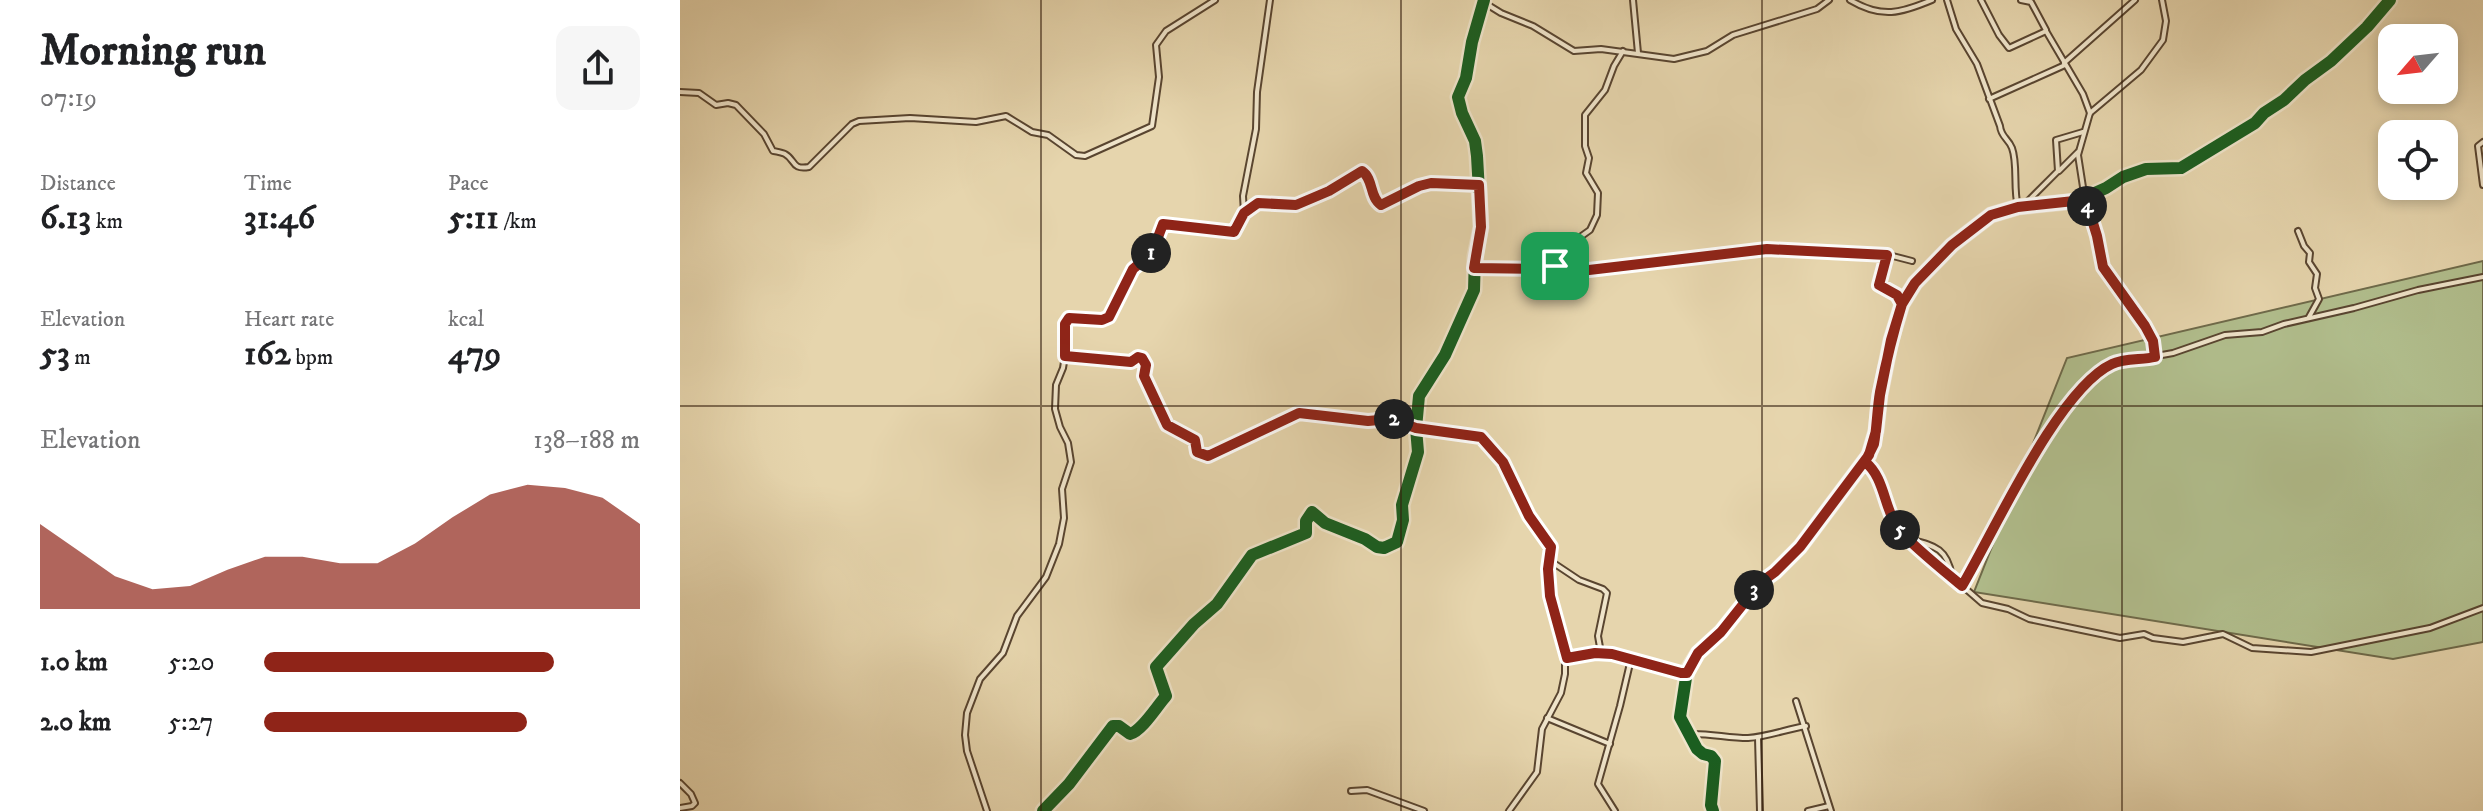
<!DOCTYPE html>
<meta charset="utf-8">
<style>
body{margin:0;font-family:"IM FELL DW Pica",serif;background:#f6f6f6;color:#202124;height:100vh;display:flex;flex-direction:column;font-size:30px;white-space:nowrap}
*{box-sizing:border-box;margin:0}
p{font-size:26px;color:#757577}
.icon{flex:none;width:44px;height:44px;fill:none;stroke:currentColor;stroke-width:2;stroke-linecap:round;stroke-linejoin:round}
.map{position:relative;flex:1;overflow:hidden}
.panel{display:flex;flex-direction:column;background:#fff;width:680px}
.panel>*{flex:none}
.needle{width:52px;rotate:242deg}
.tools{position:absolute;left:1698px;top:24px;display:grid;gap:16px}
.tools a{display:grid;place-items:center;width:80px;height:80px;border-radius:16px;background:#fff;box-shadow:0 4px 12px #0003;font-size:40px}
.pin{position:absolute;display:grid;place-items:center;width:68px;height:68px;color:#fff;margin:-34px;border-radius:16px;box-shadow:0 4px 12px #0006}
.km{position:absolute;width:40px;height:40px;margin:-20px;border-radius:50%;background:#222;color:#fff;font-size:22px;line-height:40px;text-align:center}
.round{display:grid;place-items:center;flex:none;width:84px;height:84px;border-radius:16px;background:#f6f6f6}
.head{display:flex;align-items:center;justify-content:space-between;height:136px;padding:0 40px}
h1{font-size:44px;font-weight:700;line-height:60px}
.stats{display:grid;grid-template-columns:repeat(3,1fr);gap:12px;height:136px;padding:8px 40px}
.stats div{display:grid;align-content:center}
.stats b{font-size:34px;font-weight:700}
.stats small{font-size:22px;font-weight:400}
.stats p{font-size:22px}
.chart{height:224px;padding:16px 40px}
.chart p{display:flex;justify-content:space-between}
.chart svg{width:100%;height:144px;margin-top:8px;fill:#8f2418;opacity:.7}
ul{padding:0 40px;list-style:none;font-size:26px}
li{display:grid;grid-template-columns:128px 96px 1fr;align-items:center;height:60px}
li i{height:20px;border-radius:10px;background:#8f2418}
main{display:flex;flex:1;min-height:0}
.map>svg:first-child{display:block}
</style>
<main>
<section class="panel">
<div class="head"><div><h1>Morning run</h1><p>07:19</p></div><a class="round"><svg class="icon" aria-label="share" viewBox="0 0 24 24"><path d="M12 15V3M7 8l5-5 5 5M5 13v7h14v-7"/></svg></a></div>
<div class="stats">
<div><p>Distance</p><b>6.13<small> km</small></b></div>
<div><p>Time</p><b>31:46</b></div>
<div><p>Pace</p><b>5:11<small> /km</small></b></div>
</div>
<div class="stats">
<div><p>Elevation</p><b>53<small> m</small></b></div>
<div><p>Heart rate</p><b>162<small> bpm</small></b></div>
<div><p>kcal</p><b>479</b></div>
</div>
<div class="chart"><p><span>Elevation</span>138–188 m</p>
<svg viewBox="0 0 160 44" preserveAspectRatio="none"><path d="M0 44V18L10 26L20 34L30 38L40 37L50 32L60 28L70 28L80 30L90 30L100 24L110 16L120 9L130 6L140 7L150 10L160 18V44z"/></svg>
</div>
<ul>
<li><b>1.0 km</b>5:20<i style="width:77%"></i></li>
<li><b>2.0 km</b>5:27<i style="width:70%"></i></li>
</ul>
</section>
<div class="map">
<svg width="1803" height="811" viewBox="0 0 1803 811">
<rect width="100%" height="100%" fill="#e6d5ad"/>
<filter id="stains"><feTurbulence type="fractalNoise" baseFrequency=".0025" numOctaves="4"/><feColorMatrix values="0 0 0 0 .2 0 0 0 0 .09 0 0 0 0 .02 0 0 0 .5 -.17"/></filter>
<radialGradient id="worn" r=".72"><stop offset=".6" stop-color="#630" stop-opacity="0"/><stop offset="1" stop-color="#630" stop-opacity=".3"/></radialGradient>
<polygon fill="#b1be8d" stroke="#6e6a4a" stroke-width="2" points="1803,261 1803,642 1713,659 1294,592 1387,358"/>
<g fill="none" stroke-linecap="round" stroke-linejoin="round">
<defs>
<g id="minor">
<polyline points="800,0 821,13 853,26 894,51 921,49 994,59 1027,51 1053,35 1137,9 1149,0"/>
<polyline points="953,0 958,53"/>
<path d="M1170 0C1202 19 1221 13 1252 0"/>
<path d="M1267 0 1276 29 1297 64 1320 126C1321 137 1328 138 1332 148 1338 164 1333 189 1338 207"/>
<polyline points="1301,0 1319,35 1329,48 1366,31 1403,94 1410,113"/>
<polyline points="1341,0 1351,2 1366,30"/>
<polyline points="1384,63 1455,0"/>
<path d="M0 92 19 93 36 105 48 103 56 105 84 134 93 151C94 151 104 153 105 154 116 160 111 170 129 167L172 124 179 121 230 118 296 122 326 116 352 132 368 135 396 155 405 156 472 126 479 77 476 45 486 31 535 0"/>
<polyline points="1309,99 1385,65"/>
<polyline points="1803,142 1798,146 1803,185"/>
<polyline points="1379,171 1398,152"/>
<polyline points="1342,207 1378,171 1376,140 1403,132"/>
<polyline points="564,213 563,196 576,129 577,92 590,0"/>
<polyline points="1618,231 1624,246 1630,253 1629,262 1637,274 1635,288 1639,299 1629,317"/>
<polyline points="1207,255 1199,285 1217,295 1222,303"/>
<polyline points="875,266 896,240 910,230 917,215 918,193 906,173 909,158 905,146 905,115 925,90 934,66 943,51"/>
<polyline points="794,268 856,269 875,266 909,270 1087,249 1205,254 1232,261"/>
<polyline points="385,356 451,362 458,357 462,358 466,365 464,376 487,425 515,440 517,452 528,456 619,413 688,421 710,419 736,428 797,435 807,442 823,462 849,516 870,546 869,584 874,613 885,645 885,674 881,693 862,729 857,772 829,811"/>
<polyline points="1475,357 1473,341 1465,326 1423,267 1417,236 1405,200 1398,155 1410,113 1461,70 1483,40 1486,21 1482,0"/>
<polyline points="1185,462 1195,472 1211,515 1223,534 1302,603 1328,609 1349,619 1440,638 1464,634 1473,638 1503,642 1543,634 1572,648 1631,652 1750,628 1803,608"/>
<path d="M1232 540C1256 546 1267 549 1272 576"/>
<polyline points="869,560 899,580 923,589 927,593 918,636 921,653"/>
<polyline points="1282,586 1344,474 1376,423 1402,388 1432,364 1493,353 1545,335 1582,332 1604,324 1674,308 1738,290 1803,277"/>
<path d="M887 658C901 655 917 651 932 654 957 658 981 675 1007 673"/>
<polyline points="1116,701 1151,811"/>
<polyline points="867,718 930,744"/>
<path d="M1009 734C1029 733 1048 738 1068 738 1087 737 1107 729 1126 726"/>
<polyline points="1078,738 1080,811"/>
<polyline points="0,783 11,794 15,803 12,806 0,808"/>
<polyline points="671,791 687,790 744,811"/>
<path d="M307 811 287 751 285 735 287 713 300 679 323 653 337 616 366 577 379 544 384 518 382 489 391 462 388 443 380 427 375 409 376 385 383 368 385 356V324L389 318 422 320 429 317 453 269 472 253 483 224 553 232C564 222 561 212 578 203 591 200 605 208 618 205 641 198 660 180 682 171 694 179 689 197 701 205L739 186 751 183 799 185"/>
<path d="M363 811 389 784 433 726H439L450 734C462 731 477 706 486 696L476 667 514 624 537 604 572 555 626 533V521L632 512 645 523 685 539 697 547 704 548 717 542 723 520 722 505 738 452 736 428 739 396 765 355 794 290 795 256 801 227 797 156 795 141 782 113 778 97 786 78 792 42 804 0"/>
<polyline points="935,811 918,784 940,706 951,659"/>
<polyline points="1033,811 1031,805 1035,761 1031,756 1023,754 1017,749 1000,717 1007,671 1018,653 1041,632 1080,583 1095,572 1120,547 1189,455 1196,431 1200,395 1211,340 1222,304 1235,283 1272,245 1311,215 1338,207 1397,201 1426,188 1443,177 1466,169 1501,168 1575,123 1584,113 1604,100 1625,80 1651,61 1687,27 1710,0"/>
<polyline points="1128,811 1149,806"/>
</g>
</defs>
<use href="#minor" stroke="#594530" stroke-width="8"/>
<use href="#minor" stroke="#efe4ca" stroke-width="4"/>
<defs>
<g id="cycleway">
<path d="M363 811 389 784 433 726H439L450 734C462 731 477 706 486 696L476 667 514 624 537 604 572 555 626 533V521L632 512 645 523 685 539 697 547 704 548 717 542 723 520 722 505 738 452 736 428 739 396 765 355 794 290 795 256 801 227 797 156 795 141 782 113 778 97 786 78 792 42 804 0"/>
<polyline points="1033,811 1031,805 1035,761 1031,756 1023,754 1017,749 1000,717 1007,671 1018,653 1041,632 1080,583 1095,572 1120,547 1189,455 1196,431 1200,395 1211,340 1222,304 1235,283 1272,245 1311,215 1338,207 1397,201 1426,188 1443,177 1466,169 1501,168 1575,123 1584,113 1604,100 1625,80 1651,61 1687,27 1710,0"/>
</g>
</defs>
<use href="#cycleway" stroke="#efe4ca" stroke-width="17"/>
<use href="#cycleway" stroke="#1b5e20" stroke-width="12"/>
</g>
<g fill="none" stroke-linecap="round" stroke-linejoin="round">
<defs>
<path id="route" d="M875 266 856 269 794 268 801 227 799 185 751 183 739 186 701 205C689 197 694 179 682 171L649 191 616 205 578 203 564 213 554 232 483 224 472 253 453 269 429 317 422 320 389 318 385 324V356L451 362 458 357 462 358 466 365 464 376 487 425 515 440 517 452 528 456 619 413 688 421 710 419 736 428 801 437 823 462 849 516 871 547 868 569 870 596 887 658 915 653 932 654 1001 673H1007L1018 653 1041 632 1080 583 1095 572 1120 547 1189 455 1196 431 1200 395 1211 340 1222 304 1235 283 1272 245 1311 215 1338 207 1394 201 1405 197 1417 236 1423 267 1465 326 1473 341 1475 357C1462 360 1444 358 1432 364 1378 389 1314 532 1282 586 1264 571 1234 547 1219 530 1204 510 1205 477 1185 462L1194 444C1197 427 1197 409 1200 392 1206 362 1213 333 1222 304L1217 295 1199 285 1207 255 1087 249 909 270 875 266"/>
</defs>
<use href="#route" stroke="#fff" stroke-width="16"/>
<use href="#route" stroke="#8f2418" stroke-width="10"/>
</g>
<path fill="none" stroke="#2a1507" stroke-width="2" stroke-opacity="0.55" d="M361 0V811M721 0V811M1082 0V811M1442 0V811M0 406H1803"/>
<rect width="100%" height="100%" filter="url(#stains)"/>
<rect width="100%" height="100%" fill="url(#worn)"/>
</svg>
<div class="tools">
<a><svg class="needle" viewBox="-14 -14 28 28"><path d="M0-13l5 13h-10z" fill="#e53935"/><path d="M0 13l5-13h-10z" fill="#757577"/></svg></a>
<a><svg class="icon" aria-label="locate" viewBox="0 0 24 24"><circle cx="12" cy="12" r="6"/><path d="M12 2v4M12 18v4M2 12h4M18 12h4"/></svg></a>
</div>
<div class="pin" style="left:875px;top:266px;background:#1e9e55"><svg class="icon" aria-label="arrive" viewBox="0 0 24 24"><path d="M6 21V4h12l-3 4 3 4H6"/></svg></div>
<b class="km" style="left:471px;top:253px">1</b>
<b class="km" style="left:714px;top:419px">2</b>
<b class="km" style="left:1074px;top:590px">3</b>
<b class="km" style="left:1407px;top:206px">4</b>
<b class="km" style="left:1220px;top:530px">5</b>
</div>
</main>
